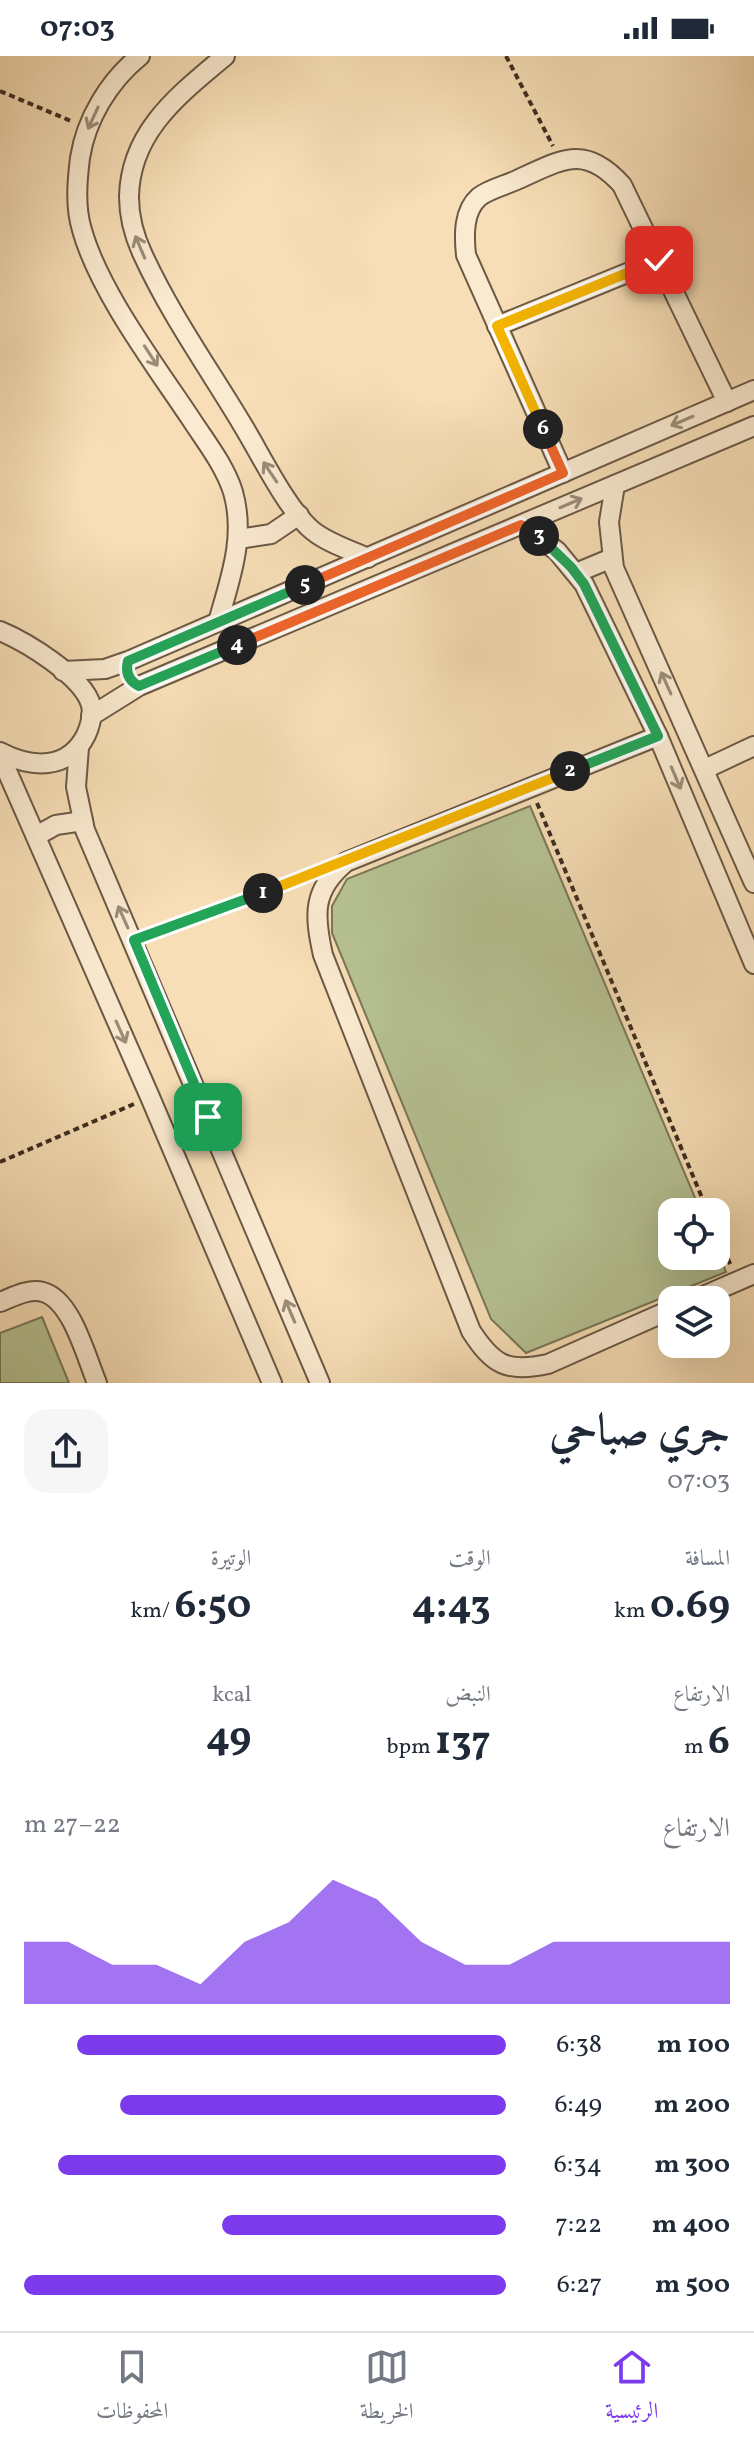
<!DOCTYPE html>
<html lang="ar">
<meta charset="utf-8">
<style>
body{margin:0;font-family:Vollkorn,Amiri,serif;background:#f6f6f7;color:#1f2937;direction:rtl;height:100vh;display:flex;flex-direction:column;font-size:30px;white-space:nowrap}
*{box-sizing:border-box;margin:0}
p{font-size:26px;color:#747a83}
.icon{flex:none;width:44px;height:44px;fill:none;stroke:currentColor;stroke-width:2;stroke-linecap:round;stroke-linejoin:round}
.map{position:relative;height:1327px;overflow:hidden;direction:ltr}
.panel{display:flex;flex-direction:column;background:#fff;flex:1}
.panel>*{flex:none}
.fabs{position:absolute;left:658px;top:1142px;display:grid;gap:16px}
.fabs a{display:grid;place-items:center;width:72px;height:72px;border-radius:16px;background:#fff;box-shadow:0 8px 32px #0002;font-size:40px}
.pin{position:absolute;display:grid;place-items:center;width:68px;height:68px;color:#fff;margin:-34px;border-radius:16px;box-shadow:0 4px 12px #0006}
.km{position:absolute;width:40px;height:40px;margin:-20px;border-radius:50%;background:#222;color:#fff;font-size:22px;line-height:40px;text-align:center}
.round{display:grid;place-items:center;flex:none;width:84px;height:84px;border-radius:24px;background:#f6f6f7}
.head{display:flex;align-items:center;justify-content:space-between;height:136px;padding:0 24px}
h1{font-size:44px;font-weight:700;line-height:60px}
.stats{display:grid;grid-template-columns:repeat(3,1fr);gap:12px;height:136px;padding:8px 24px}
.stats div{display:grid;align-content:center}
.stats b{font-size:40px;font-weight:700}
.stats small{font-size:22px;font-weight:400}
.stats p{font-size:22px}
.chart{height:224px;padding:16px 24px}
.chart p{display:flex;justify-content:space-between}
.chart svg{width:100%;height:144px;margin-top:8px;fill:#7c3aed;opacity:.7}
ul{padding:0 24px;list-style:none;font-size:26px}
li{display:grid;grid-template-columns:128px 96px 1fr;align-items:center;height:60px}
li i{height:20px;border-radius:10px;background:#7c3aed}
.status{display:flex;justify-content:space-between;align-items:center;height:56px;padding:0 40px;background:#fff;direction:ltr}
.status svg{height:22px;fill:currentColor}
.menu{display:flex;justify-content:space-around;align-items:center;height:112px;border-top:2px solid #e0e1e3;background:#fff;font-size:22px;color:#747a83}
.menu a{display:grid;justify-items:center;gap:4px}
.menu .on{color:#7c3aed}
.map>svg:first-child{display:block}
</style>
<div class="status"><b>07:03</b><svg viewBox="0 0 49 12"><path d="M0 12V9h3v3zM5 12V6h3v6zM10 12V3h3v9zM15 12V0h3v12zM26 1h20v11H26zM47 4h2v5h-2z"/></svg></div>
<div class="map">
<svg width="754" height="1327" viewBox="0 0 754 1327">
<rect width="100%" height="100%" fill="#f7deb6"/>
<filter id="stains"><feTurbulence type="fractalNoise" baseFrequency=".0025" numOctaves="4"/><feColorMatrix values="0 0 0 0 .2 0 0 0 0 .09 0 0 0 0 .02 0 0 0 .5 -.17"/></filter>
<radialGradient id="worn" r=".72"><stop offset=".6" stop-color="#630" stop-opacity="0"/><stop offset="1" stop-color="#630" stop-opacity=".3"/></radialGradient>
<g fill="#b6c293" stroke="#79785a" stroke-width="2">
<polygon points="530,750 701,1156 672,1156 672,1200 716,1200 716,1191 726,1216 526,1297 491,1263 332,877 332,850 347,823"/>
<polygon points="42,1261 69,1327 0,1327 0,1277"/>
</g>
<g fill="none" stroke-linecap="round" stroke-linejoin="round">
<defs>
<g id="minor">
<path d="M140 0C109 25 86 63 80 102 77 126 75 151 82 174 99 235 155 309 191 363 206 386 225 410 233 436 246 481 230 523 218 566"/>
<path d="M225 0C180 38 130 75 129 141 129 162 134 180 143 199 170 258 209 313 242 368 260 397 287 454 313 475 328 487 350 494 368 502"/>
<polyline points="497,270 659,204"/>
<path d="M563 417 466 199C464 180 463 155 479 141 489 133 507 129 519 123 563 103 585 88 622 129L727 346"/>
<polyline points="615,429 609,466 614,512 754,827"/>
<polyline points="521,469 557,495 584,528 658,680 754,908"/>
<polyline points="238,483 271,478 299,459"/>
<polyline points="576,517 612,502"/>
<path d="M0 575C26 586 83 620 91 649 93 658 90 670 86 679 68 715 31 712 0 696"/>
<polyline points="63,615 105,613 128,605 754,334"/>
<polyline points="91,660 139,630 754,370"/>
<path d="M658 680 346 806C312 834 314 859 323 899L471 1275C493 1309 507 1317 548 1308L672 1253"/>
<polyline points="79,691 76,731 85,774 320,1327"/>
<polyline points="0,699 150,1041 272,1327"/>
<polyline points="705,713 754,690"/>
<polyline points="36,780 56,769 83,765"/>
<polyline points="694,1244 754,1218"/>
<path d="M0 1246C13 1241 29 1232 43 1236 72 1244 86 1301 97 1327"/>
</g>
</defs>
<use href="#minor" stroke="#6b5946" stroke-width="22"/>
<g stroke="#3c2d21" stroke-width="4" stroke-dasharray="6 4" stroke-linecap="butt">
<polyline points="506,0 553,90"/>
<polyline points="0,35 71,65"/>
<polyline points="537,747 708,1156"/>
<polyline points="151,878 308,820"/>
<polyline points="0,1106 134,1048"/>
<polyline points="716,1175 731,1210"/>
</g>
<use href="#minor" stroke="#faead0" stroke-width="18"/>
</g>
<defs><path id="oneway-shaft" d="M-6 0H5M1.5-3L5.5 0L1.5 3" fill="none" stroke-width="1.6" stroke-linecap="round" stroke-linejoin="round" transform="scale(2)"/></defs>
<g stroke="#9b8c78">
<use href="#oneway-shaft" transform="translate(93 62) rotate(115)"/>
<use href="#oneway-shaft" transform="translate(140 191) rotate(-113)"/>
<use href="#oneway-shaft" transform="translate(151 300) rotate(57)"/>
<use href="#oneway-shaft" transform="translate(682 365) rotate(157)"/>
<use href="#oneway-shaft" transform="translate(270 416) rotate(-124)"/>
<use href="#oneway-shaft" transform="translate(571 447) rotate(-23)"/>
<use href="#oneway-shaft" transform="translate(666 627) rotate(-114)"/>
<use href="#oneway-shaft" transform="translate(676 722) rotate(67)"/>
<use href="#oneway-shaft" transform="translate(123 861) rotate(-114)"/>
<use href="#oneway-shaft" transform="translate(121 976) rotate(66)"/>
<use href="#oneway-shaft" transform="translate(290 1255) rotate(-113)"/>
</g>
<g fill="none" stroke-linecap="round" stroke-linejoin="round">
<defs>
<polyline id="split-1" points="208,1061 134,884 263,837"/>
<polyline id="split-2" points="263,837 570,715"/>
<polyline id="split-3" points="539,480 571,511 584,528 658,680 570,715"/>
<polyline id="split-4" points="237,589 521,469 539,480"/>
<path id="split-5" d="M237 589 139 630C129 625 125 617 128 605L305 529"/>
<polyline id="split-6" points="305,529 563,417 543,373"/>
<polyline id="split-7" points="543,373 497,270 659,204"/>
</defs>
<use href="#split-1" stroke="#fff" stroke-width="16"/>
<use href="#split-2" stroke="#fff" stroke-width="16"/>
<use href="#split-3" stroke="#fff" stroke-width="16"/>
<use href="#split-4" stroke="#fff" stroke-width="16"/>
<use href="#split-5" stroke="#fff" stroke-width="16"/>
<use href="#split-6" stroke="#fff" stroke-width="16"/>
<use href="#split-7" stroke="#fff" stroke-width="16"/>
<use href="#split-1" stroke="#22a559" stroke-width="10"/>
<use href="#split-2" stroke="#f5b400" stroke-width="10"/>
<use href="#split-3" stroke="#22a559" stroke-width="10"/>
<use href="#split-4" stroke="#f0652b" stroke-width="10"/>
<use href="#split-5" stroke="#22a559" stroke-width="10"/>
<use href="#split-6" stroke="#f0652b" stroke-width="10"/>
<use href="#split-7" stroke="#f5b400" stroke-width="10"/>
</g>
<rect width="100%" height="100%" filter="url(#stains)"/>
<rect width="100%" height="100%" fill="url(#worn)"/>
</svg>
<div class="fabs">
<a><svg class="icon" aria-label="locate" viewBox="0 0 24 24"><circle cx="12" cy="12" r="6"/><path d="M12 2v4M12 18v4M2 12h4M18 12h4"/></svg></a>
<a><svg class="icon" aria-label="layers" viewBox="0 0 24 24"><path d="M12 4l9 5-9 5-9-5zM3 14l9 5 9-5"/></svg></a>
</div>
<div class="pin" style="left:208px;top:1061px;background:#1e9e55"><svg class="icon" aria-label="arrive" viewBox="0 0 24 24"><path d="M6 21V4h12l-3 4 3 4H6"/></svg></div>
<div class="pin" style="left:659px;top:204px;background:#d93025"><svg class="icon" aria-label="check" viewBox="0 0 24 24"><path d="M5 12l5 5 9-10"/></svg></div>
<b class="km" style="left:263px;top:837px">1</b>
<b class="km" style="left:570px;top:715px">2</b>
<b class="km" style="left:539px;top:480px">3</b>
<b class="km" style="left:237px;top:589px">4</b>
<b class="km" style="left:305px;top:529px">5</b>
<b class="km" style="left:543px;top:373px">6</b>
</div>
<section class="panel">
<div class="head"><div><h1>جري صباحي</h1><p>07:03</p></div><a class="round"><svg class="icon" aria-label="share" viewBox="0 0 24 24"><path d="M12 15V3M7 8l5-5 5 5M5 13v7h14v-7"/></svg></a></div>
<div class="stats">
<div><p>المسافة</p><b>0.69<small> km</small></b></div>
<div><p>الوقت</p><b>4:43</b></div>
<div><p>الوتيرة</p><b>6:50<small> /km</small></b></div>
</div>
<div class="stats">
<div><p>الارتفاع</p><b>6<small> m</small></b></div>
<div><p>النبض</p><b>137<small> bpm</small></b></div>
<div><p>kcal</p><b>49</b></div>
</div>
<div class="chart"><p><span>الارتفاع</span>22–27 m</p>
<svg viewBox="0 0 160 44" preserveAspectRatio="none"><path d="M0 44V25L10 25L20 32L30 32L40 38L50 25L60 19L70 6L80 12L90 25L100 32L110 32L120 25L130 25L140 25L150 25L160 25V44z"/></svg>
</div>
<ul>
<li><b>100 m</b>6:38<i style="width:89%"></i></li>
<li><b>200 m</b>6:49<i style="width:80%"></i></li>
<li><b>300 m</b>6:34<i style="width:93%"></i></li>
<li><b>400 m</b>7:22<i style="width:59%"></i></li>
<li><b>500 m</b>6:27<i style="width:100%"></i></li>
</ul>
</section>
<nav class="menu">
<a class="on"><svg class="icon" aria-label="home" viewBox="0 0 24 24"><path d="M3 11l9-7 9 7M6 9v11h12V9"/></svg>الرئيسية</a>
<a><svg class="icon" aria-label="map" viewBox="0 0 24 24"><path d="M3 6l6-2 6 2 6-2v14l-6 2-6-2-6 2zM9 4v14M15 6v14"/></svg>الخريطة</a>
<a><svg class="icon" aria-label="saved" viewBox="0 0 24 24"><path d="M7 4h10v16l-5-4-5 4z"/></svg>المحفوظات</a>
</nav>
